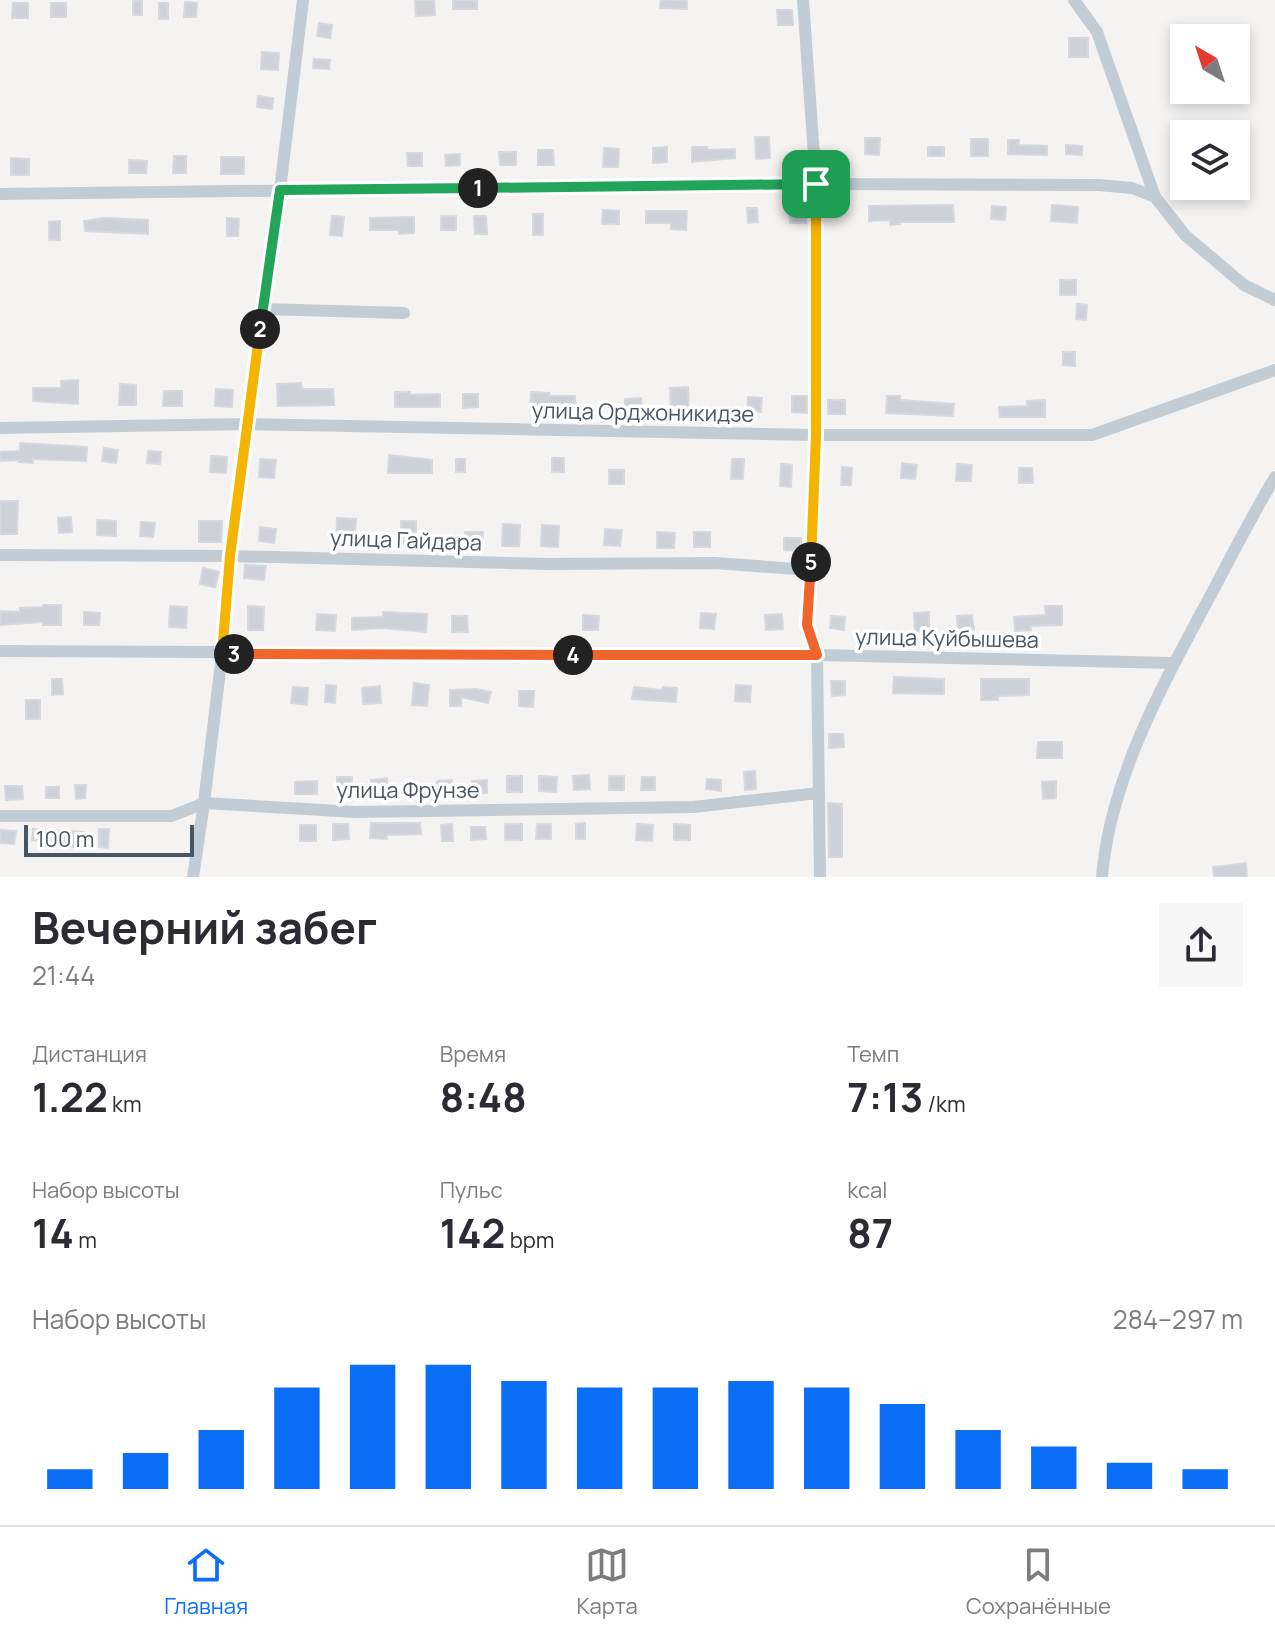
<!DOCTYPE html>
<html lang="ru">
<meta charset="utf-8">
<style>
body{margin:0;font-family:Manrope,sans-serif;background:#f7f7f7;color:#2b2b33;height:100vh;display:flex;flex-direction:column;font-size:30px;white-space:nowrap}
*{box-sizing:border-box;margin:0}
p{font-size:26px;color:#7c7c81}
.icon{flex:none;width:44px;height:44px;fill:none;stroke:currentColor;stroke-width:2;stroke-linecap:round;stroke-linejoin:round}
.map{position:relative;height:877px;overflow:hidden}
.panel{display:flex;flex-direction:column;background:#fff;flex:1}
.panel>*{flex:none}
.needle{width:52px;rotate:321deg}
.buttons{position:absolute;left:1170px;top:24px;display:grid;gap:16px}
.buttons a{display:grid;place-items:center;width:80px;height:80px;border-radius:0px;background:#fff;box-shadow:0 4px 12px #0003;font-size:40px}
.scale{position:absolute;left:24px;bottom:20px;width:170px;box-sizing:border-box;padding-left:8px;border:4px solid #485562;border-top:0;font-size:22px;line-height:28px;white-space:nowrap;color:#485562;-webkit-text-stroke:6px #fff;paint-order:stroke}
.pin{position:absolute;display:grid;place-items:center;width:68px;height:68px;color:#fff;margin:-34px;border-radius:16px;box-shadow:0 4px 12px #0006}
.km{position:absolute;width:40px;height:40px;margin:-20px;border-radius:50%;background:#222;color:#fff;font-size:22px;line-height:40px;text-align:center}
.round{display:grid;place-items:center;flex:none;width:84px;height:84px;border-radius:0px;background:#f7f7f7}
.headline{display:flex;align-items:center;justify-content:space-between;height:136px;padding:0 32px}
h1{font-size:44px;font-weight:700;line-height:60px}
.stats{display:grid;grid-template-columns:repeat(3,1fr);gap:12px;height:136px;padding:8px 32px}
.stats div{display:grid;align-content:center}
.stats b{font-size:40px;font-weight:700}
.stats small{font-size:22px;font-weight:400}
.stats p{font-size:22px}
.chart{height:224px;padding:16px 32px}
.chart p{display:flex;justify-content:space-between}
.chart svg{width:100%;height:144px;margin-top:8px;stroke:#0a6ef7;stroke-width:6}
.dock{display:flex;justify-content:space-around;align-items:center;height:112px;border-top:2px solid #e1e1e2;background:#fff;font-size:22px;color:#7c7c81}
.dock a{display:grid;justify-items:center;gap:4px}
.dock .on{color:#0a6ef7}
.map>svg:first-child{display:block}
</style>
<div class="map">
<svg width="1275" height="877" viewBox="0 0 1275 877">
<rect width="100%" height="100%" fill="#f5f2f2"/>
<g fill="#ced1d8" stroke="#d6d8de" stroke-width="2">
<polygon points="415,0 434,0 435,15 416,16"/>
<rect x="453" y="0" width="24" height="9"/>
<polygon points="661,0 687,0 687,9 660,8"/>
<rect x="133" y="1" width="9" height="14"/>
<polygon points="185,2 197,3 196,17 184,17"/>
<polygon points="13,3 28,3 28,18 12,18"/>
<rect x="51" y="3" width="15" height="14"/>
<rect x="159" y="3" width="9" height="16"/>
<polygon points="777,10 792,10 793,25 778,25"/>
<polygon points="319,23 332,25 330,38 317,36"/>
<rect x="1069" y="38" width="19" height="19"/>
<polygon points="262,52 279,53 278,70 261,69"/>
<polygon points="314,59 330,60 329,69 313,68"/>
<polygon points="258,96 273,98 272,109 257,107"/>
<polygon points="755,137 769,137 770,158 756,159"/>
<polygon points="865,138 880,138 879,155 865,154"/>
<rect x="971" y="139" width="17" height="17"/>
<polygon points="1008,140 1019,140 1019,145 1047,146 1047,155 1008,154"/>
<polygon points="1066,145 1082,146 1082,155 1066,154"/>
<polygon points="667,147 667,162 653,163 653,148"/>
<polygon points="692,147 707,147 708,150 735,149 735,158 692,162"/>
<rect x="928" y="147" width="16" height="9"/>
<polygon points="604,148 619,149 618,167 603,167"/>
<polygon points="538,150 553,150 554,165 538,165"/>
<polygon points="499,152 516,152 516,165 500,165"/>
<polygon points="407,153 422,153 422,166 408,166"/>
<polygon points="460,154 460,165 446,166 445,155"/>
<polygon points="174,156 186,156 186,173 173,173"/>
<rect x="221" y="157" width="23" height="17"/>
<polygon points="11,158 29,159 29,175 11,175"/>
<polygon points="129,160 147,161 146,173 129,173"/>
<polygon points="953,205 954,222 900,222 900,224 890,225 890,220 869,221 869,206"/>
<polygon points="1052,205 1078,207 1077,223 1051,221"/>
<polygon points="806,206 806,223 790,223 789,207"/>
<polygon points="992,206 1006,207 1005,220 991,219"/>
<polygon points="747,208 757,208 758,222 748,223"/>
<polygon points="603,210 619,211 619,224 602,224"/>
<polygon points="646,211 687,211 686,230 671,229 671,223 646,223"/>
<rect x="533" y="214" width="10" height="21"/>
<polygon points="332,216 344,217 342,236 330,235"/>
<rect x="441" y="216" width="15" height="14"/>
<polygon points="474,216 486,216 487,234 475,234"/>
<polygon points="414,217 414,233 399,234 399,230 370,230 370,218"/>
<polygon points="104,218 148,220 148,234 85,231 84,221"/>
<polygon points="227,218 239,219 238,236 227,236"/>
<polygon points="60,221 60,240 49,240 49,222"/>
<rect x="1060" y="280" width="16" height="15"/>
<polygon points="1077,304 1087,305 1086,320 1076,319"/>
<polygon points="1063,352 1075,352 1075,366 1063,365"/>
<polygon points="78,380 78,404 33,401 33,388 61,388 61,381"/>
<polygon points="301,383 302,389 333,389 334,405 278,406 277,384"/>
<polygon points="120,384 136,385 136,405 119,405"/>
<polygon points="688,387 689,413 671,414 670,388"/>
<polygon points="216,389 233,390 232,407 215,406"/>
<polygon points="164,391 182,391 182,406 163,406"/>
<polygon points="395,392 410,392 410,395 440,394 440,407 395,407"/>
<polygon points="531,392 549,393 549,396 575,396 575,411 530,410"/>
<polygon points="463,394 478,394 478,407 463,408"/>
<polygon points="792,396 807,396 807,413 792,412"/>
<polygon points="887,396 900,396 900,400 954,404 953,416 886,413"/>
<polygon points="748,397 762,398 761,412 747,411"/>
<polygon points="641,398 642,411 625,412 625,399"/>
<rect x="828" y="400" width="17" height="14"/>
<polygon points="1045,400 1045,417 1000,417 999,407 1027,406 1027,401"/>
<polygon points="20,443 87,447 86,461 33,459 33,463 19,462 20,460 0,461 0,452 20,451"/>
<polygon points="104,448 118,450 116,463 102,461"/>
<polygon points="148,451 161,452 160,464 147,463"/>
<polygon points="389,455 432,460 432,473 388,473"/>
<polygon points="211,456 227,457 226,473 210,472"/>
<rect x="552" y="458" width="12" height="14"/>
<polygon points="260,459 276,460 274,478 259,477"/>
<rect x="456" y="459" width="9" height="13"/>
<polygon points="732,459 744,459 743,479 731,479"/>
<polygon points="902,463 917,465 915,479 901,478"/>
<polygon points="781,464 792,465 791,487 780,486"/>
<polygon points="957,464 972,465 971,481 956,481"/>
<polygon points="842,467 852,468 851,485 841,485"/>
<polygon points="1019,468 1032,468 1033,483 1019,483"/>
<rect x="609" y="470" width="15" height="14"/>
<polygon points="0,501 18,501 17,534 0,534"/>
<polygon points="71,517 72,532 59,533 58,518"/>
<polygon points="337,518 356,519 354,543 336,542"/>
<polygon points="97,520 116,521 116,536 97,535"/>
<polygon points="199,521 222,521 221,542 199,542"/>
<rect x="401" y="521" width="15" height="23"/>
<polygon points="141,522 155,523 153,537 140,536"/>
<polygon points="503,524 520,525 519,546 502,546"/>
<polygon points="542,525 559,526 558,547 541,546"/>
<polygon points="260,527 276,529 274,543 259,541"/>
<polygon points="605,529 622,530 620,546 604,545"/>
<rect x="465" y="532" width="18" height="13"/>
<polygon points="657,532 675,533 674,548 657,548"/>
<rect x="694" y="532" width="16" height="15"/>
<polygon points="784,538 801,538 801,551 784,550"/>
<polygon points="245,565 266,566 264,580 244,578"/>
<polygon points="203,568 219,572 215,587 200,584"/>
<polygon points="43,605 61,605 61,625 43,625 43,622 0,625 0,611 20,612 20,608 43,607"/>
<polygon points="170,606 187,607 186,628 169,627"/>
<polygon points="248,606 264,607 263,630 248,630"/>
<polygon points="1045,606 1062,606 1062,625 1030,626 1031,630 1015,631 1014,617 1046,615"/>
<polygon points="84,612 100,613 99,625 84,625"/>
<polygon points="383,612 427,614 426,632 382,628 352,630 352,618 383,617"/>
<polygon points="929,612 929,630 915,631 914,613"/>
<polygon points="701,613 716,614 714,629 700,628"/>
<polygon points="317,614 336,615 335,631 316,630"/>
<polygon points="782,614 783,629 766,630 765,615"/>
<polygon points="583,615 599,616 598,630 583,630"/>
<polygon points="972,615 974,631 958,632 957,616"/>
<polygon points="452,616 467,616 468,632 452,632"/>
<polygon points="831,616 845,617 844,630 830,628"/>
<polygon points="894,677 944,679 944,694 893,693"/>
<polygon points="52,679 62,679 63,694 52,695"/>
<polygon points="981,679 1029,679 1029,695 998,696 998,700 981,700"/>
<polygon points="831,681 845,681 845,695 832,696"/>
<polygon points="414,683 429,685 427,706 412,705"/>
<polygon points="326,685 336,686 335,703 325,702"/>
<polygon points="736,685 751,686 750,702 735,701"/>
<polygon points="380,686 381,703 363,704 362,688"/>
<polygon points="293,687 308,688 307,705 291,703"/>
<polygon points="634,687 662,690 663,687 677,688 676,702 632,699"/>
<polygon points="476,689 491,692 488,703 461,697 461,706 450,706 450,690"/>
<polygon points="519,691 534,691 533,707 519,706"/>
<rect x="26" y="700" width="14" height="19"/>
<polygon points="829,734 843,734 844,747 829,748"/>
<polygon points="1038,742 1062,742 1062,758 1037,758"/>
<polygon points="755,771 756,789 745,790 744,772"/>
<polygon points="589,775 590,789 574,790 573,776"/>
<rect x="507" y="776" width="15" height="16"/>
<polygon points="539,776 557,777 556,792 539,791"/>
<rect x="609" y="776" width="15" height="14"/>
<rect x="337" y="777" width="15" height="16"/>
<polygon points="642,777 655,777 655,790 641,790"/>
<polygon points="387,778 388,790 372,792 371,780"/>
<polygon points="707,779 721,780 721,791 706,789"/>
<polygon points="452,780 452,793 437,794 437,781"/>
<polygon points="487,780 487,793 472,794 472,781"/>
<polygon points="317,781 317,794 295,794 295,782"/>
<polygon points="1056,781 1056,798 1043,799 1042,782"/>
<polygon points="75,785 86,785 85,798 76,799"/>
<polygon points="5,786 22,786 23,799 6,800"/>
<rect x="46" y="787" width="13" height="11"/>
<polygon points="828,803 842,804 842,857 829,857"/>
<polygon points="371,823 420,823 421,834 387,835 387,839 370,838"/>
<polygon points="585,823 585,839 576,839 576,824"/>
<polygon points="333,824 348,824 349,839 333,840"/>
<polygon points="452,824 453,841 442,841 441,825"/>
<rect x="505" y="824" width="17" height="16"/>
<polygon points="537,824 551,824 551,839 536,839"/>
<polygon points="637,824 653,825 652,841 636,840"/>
<polygon points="674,824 690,825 690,840 674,840"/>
<rect x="300" y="825" width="16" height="16"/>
<polygon points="471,827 485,827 486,839 471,840"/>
<polygon points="33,829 83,832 81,848 32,840"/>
<polygon points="99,829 109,829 108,848 99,847"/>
<polygon points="0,830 16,831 14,844 0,843"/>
<polygon points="1246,863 1247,877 1214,877 1213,867"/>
</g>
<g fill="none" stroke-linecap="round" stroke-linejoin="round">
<g stroke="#c2ccd5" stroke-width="12">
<polyline points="803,0 816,184 816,435 807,625 817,655 820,877"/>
<polyline points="1074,0 1097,32 1155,197 1185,235 1244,285 1275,300"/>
<polyline points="0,194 816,184 1098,185 1132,188 1155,197"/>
<polyline points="263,309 404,313"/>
<polyline points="0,428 247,424 816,435 1092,435 1275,370"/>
<polyline points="0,555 230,556 546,564 715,563 810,570"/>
<polyline points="0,651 817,655 1174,663"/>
<polyline points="0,816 172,816 204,803 355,812 693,807 819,793"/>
<polyline points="193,877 204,803 222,654 230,556 280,190 303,0"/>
<path d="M1102 877C1110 779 1162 686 1208 600 1230 559 1251 517 1275 477"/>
</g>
</g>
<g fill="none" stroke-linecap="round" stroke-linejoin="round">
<defs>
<polyline id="split-1" points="478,188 816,184"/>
<polyline id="split-2" points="260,329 280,190 478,188"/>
<polyline id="split-3" points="234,654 222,654 230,556 260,329"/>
<polyline id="split-4" points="234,654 573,655"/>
<polyline id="split-5" points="573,655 817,655 807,625 811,562"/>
<polyline id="split-6" points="811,562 816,435 816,184"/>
</defs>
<use href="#split-1" stroke="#fff" stroke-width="16"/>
<use href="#split-2" stroke="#fff" stroke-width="16"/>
<use href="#split-3" stroke="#fff" stroke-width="16"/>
<use href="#split-4" stroke="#fff" stroke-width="16"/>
<use href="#split-5" stroke="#fff" stroke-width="16"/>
<use href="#split-6" stroke="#fff" stroke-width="16"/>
<use href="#split-1" stroke="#22a559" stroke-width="10"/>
<use href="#split-2" stroke="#22a559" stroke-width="10"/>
<use href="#split-3" stroke="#f5b400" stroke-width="10"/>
<use href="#split-4" stroke="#f0652b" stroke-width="10"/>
<use href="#split-5" stroke="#f0652b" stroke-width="10"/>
<use href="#split-6" stroke="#f5b400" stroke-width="10"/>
</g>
<g text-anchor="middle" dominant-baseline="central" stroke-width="7" stroke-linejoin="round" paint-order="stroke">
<g font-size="22" fill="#485562" stroke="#fff">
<text transform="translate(643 412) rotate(1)">улица Орджоникидзе</text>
<text transform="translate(406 540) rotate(2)">улица Гайдара</text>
<text transform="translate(947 638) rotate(1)">улица Куйбышева</text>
<text x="408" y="790">улица Фрунзе</text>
</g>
</g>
</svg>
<div class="buttons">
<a><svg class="needle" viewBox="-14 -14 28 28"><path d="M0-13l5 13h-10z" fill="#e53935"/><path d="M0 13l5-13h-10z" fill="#7c7c81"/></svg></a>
<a><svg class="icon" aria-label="layers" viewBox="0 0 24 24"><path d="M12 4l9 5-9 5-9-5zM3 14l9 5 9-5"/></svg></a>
</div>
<div class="scale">100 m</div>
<div class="pin" style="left:816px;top:184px;background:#1e9e55"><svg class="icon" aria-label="arrive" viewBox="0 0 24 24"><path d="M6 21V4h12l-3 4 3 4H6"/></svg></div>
<b class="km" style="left:478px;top:188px">1</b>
<b class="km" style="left:260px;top:329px">2</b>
<b class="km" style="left:234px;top:654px">3</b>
<b class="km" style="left:573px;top:655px">4</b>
<b class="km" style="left:811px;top:562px">5</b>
</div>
<section class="panel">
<div class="headline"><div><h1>Вечерний забег</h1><p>21:44</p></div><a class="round"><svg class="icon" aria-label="share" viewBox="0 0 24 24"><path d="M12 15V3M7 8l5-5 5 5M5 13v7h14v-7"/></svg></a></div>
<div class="stats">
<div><p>Дистанция</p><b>1.22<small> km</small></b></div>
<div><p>Время</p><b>8:48</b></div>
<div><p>Темп</p><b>7:13<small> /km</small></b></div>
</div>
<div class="stats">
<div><p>Набор высоты</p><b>14<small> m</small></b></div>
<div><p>Пульс</p><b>142<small> bpm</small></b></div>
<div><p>kcal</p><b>87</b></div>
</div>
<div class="chart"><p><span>Набор высоты</span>284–297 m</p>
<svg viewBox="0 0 160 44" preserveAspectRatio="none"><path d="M5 44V38M15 44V33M25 44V26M35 44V13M45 44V6M55 44V6M65 44V11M75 44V13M85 44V13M95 44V11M105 44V13M115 44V18M125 44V26M135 44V31M145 44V36M155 44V38"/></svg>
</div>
</section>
<nav class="dock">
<a class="on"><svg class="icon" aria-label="home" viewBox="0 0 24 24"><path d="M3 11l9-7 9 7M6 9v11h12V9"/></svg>Главная</a>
<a><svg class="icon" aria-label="map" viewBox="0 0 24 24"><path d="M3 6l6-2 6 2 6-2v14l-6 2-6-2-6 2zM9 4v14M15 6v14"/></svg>Карта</a>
<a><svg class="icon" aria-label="saved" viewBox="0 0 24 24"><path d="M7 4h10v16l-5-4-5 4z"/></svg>Сохранённые</a>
</nav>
